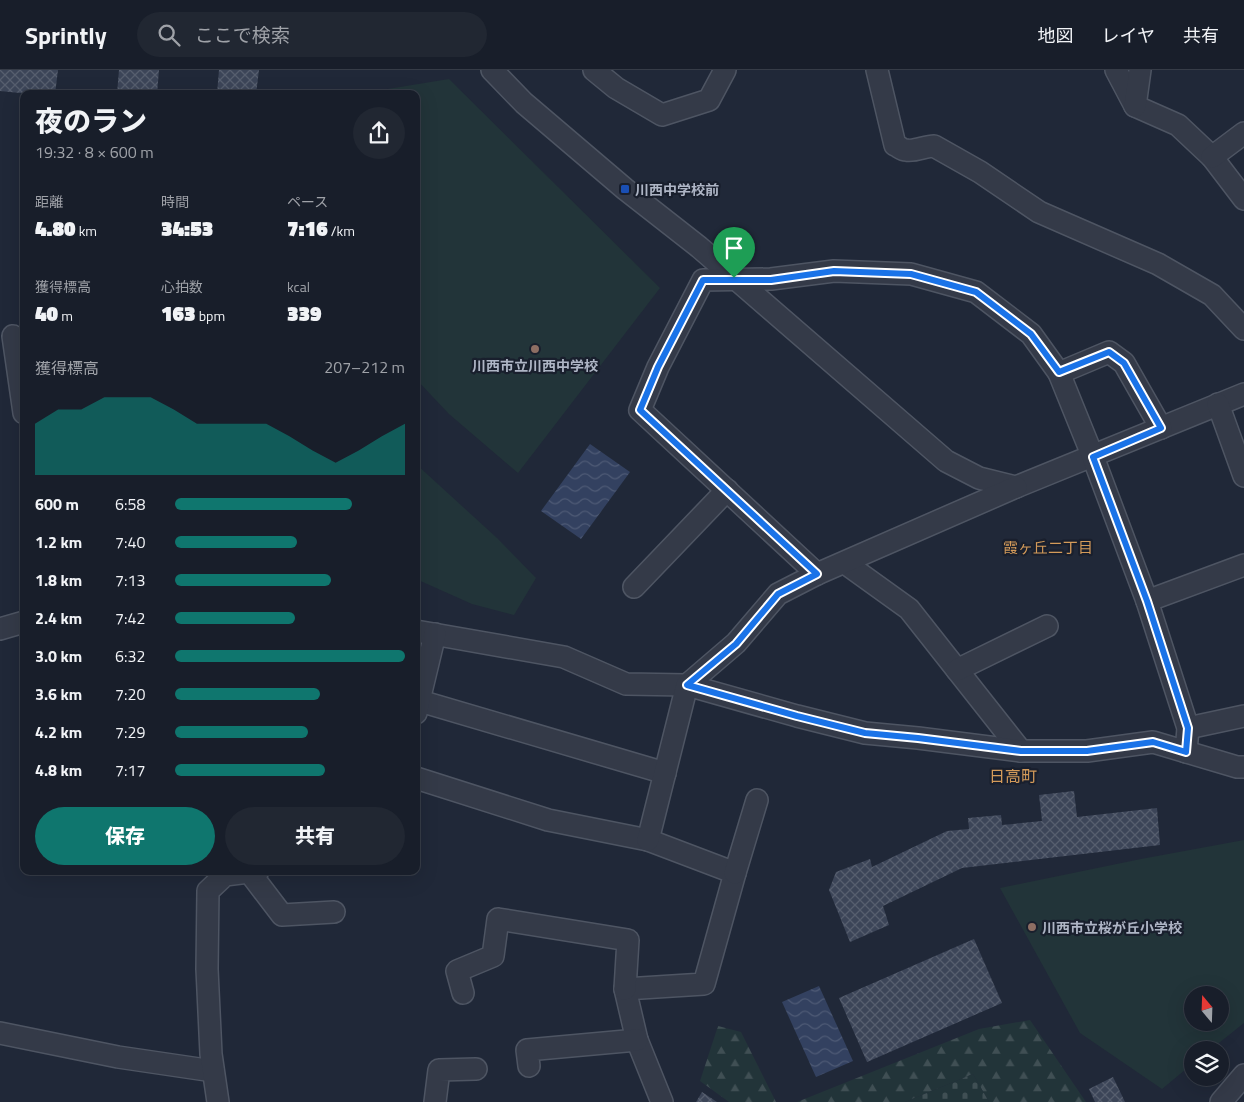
<!DOCTYPE html>
<html lang="ja">
<meta charset="utf-8">
<style>
body{margin:0;font-family:"Titillium Web","Noto Sans JP",sans-serif;background:#212732;color:#f1f3f6;height:100vh;display:flex;flex-direction:column;font-size:19px;white-space:nowrap}
*{box-sizing:border-box;margin:0}
p{font-size:16px;color:#9fa2a8}
.icon{flex:none;width:28px;height:28px;fill:none;stroke:currentColor;stroke-width:2;stroke-linecap:round;stroke-linejoin:round}
.map{position:relative;flex:1;overflow:hidden}
.drawer{position:absolute;left:20px;top:20px;width:400px;height:785px;display:flex;flex-direction:column;background:#181e2a;border-radius:10px;box-shadow:0 5px 20px #0002,0 0 0 1px #363c47}
.drawer>*{flex:none}
.needle{width:32px;rotate:341deg}
.tools{position:absolute;left:1184px;top:916px;display:grid;gap:10px}
.tools a{display:grid;place-items:center;width:45px;height:45px;border-radius:50%;background:#181e2a;box-shadow:0 5px 20px #0002,0 0 0 1px #363c47;font-size:25px}
.pin{position:absolute;display:grid;place-items:center;width:42px;height:42px;color:#fff;margin:-51px -21px;border-radius:50% 50% 50% 0;rotate:-45deg;box-shadow:0 0 5px #0007}
.pin .icon{rotate:45deg}
.round{display:grid;place-items:center;flex:none;width:52px;height:52px;border-radius:26px;background:#212732}
.headline{display:flex;align-items:center;justify-content:space-between;height:85px;padding:0 15px}
h1{font-size:28px;font-weight:800;line-height:38px}
.metrics{display:grid;grid-template-columns:repeat(3,1fr);gap:8px;height:85px;padding:5px 15px}
.metrics div{display:grid;align-content:center}
.metrics b{font-size:21px;font-weight:800}
.metrics small{font-size:14px;font-weight:400}
.metrics p{font-size:14px}
.chart{height:140px;padding:10px 15px}
.chart p{display:flex;justify-content:space-between}
.chart svg{width:100%;height:90px;margin-top:5px;fill:#0f766e;opacity:.7}
.action{display:flex;gap:10px;margin-top:auto;padding:10px 15px}
.action a{flex:1;height:58px;border-radius:30px;background:#0f766e;color:#fff;font-size:20px;font-weight:800;line-height:58px;text-align:center}
.action a+a{background:#212732;color:#f1f3f6}
ul{padding:0 15px;list-style:none;font-size:16px}
li{display:grid;grid-template-columns:80px 60px 1fr;align-items:center;height:38px}
li i{height:12px;border-radius:6px;background:#0f766e}
header{display:flex;align-items:center;gap:30px;box-sizing:border-box;height:70px;padding:0 25px;background:#181e2a;border-bottom:1px solid #363c47}
header strong{font-size:24px}
nav{display:flex;gap:28px;margin-inline-start:auto;font-size:18px}
.search{width:350px;height:45px;background:#212732;display:flex;align-items:center;gap:12px;box-sizing:border-box;padding:0 18px;border-radius:28px;color:#9fa2a8;font-size:19px}
.map>svg:first-child{display:block}
</style>
<header>
<strong>Sprintly</strong>
<div class="search"><svg class="icon" aria-label="search" viewBox="0 0 24 24"><circle cx="10" cy="10" r="6"/><path d="M15 15l6 6"/></svg>ここで検索</div>
<nav><a>地図</a><a>レイヤ</a><a>共有</a></nav>
</header>
<div class="map">
<svg width="1244" height="1032" viewBox="0 0 1244 1032">
<defs>
<pattern id="forest-firs" width="22" height="20" patternUnits="userSpaceOnUse" patternTransform="scale(1.25)"><rect width="22" height="20" fill="#223439"/><path d="M5 1l3.5 6h-7zM16 11l3.5 6h-7z" fill="#404f54"/></pattern>
<pattern id="cemetery-stones" width="16" height="16" patternUnits="userSpaceOnUse" patternTransform="scale(1.25)"><rect width="16" height="16" fill="#223439"/><path d="M2 7V4a2 2 0 0 1 4 0v3zM10 15v-3a2 2 0 0 1 4 0v3z" fill="#404f54"/></pattern>
<pattern id="water-waves" width="16" height="10" patternUnits="userSpaceOnUse" patternTransform="scale(1.25)"><rect width="16" height="10" fill="#334160"/><path d="M0 5q4-4 8 0t8 0" fill="none" stroke="#4e5a75"/></pattern>
<pattern id="building-cross-hatch" width="8" height="8" patternUnits="userSpaceOnUse" patternTransform="scale(1.25)"><rect width="8" height="8" fill="#3c4558"/><path d="M0 0l8 8M0 8l8-8" fill="none" stroke="#565e6e"/></pattern>
</defs>
<rect width="100%" height="100%" fill="#202838"/>
<g fill="url(#forest-firs)">
<polygon points="1030,950 1086,1032 989,1032 973,1004 905,1032 797,1032 979,959"/>
<polygon points="718,956 741,962 776,1032 729,1032 700,1011"/>
</g>
<polygon fill="url(#cemetery-stones)" points="973,1004 989,1032 905,1032"/>
<g fill="#223439" fill-rule="evenodd">
<polygon points="449,9 660,218 518,403 449,344 416,309 416,24 357,24"/>
<polygon points="416,394 497,468 536,508 514,545 472,534 416,509"/>
<path d="M1244 770V953L1210 980H1192V994L1162 1019 1080 963 1000 818 1141 789ZM1192 925H1220V952H1192Z"/>
</g>
<g fill="url(#water-waves)">
<polygon points="590,374 630,402 581,469 541,441"/>
<polygon points="819,916 853,991 816,1007 782,932"/>
</g>
<g fill="url(#building-cross-hatch)">
<polygon points="0,0 58,0 55,24 30,24 0,21"/>
<polygon points="119,0 159,0 157,24 117,24"/>
<polygon points="219,0 259,0 256,24 217,24"/>
<polygon points="1074,721 1077,747 1157,738 1160,775 962,798 883,836 889,855 850,872 829,820 836,802 870,789 872,797 947,761 969,759 968,748 1001,745 1002,755 1042,751 1039,725"/>
<polygon points="974,869 1002,933 867,992 839,928"/>
<polygon points="1113,1007 1125,1032 1095,1032 1089,1019"/>
<polygon points="702,1022 717,1032 696,1032"/>
</g>
<g fill="none" stroke-linecap="round" stroke-linejoin="round">
<defs>
<g id="minor">
<polyline points="492,0 524,33 625,119 699,177 946,391 979,408 1016,417 1244,324"/>
<polyline points="594,0 616,18 662,45 709,30 725,0"/>
<path d="M877 0 895 75C898 76 902 80 906 80 915 82 925 76 934 76L980 102 1039 142 1158 194 1212 225 1244 259"/>
<polyline points="1116,0 1135,36 1178,55 1212,87 1244,129"/>
<polyline points="1135,36 1140,0"/>
<polyline points="1212,87 1244,63"/>
<polyline points="13,266 24,343"/>
<polyline points="1059,303 1109,282 1124,293 1161,358"/>
<polyline points="1218,334 1244,406"/>
<polyline points="845,493 909,539 1021,681"/>
<polyline points="817,504 640,340 658,297 703,210 771,209 834,201 911,204 976,222 1031,264 1059,303 1093,387 1147,531 1188,658 1186,682"/>
<polyline points="634,517 727,420"/>
<polyline points="1147,531 1244,495"/>
<polyline points="0,559 24,552"/>
<polyline points="416,561 564,587 626,614 687,615 736,573 778,524 817,504 1016,417"/>
<polyline points="957,600 1047,556"/>
<polyline points="420,631 665,703"/>
<polyline points="416,643 435,564"/>
<polyline points="1188,658 1244,646"/>
<polyline points="416,708 548,750 648,770 735,803 704,914 625,919 637,970 662,1032"/>
<polyline points="648,770 687,615 797,646 865,663 918,668 1021,681 1087,681 1153,672 1237,697 1244,697"/>
<polyline points="250,803 282,845 334,842"/>
<polyline points="735,803 757,730"/>
<polyline points="463,923 457,901 493,886 498,849 628,870 625,919"/>
<polyline points="0,963 118,987 213,1001"/>
<polyline points="529,996 527,980 637,970"/>
<polyline points="218,1032 211,984 207,899 208,821 225,805 258,801"/>
<polyline points="435,1032 439,1000 476,999"/>
<polyline points="1221,1032 1244,1005"/>
</g>
</defs>
<use href="#minor" stroke="#4e5563" stroke-width="24"/>
<use href="#minor" stroke="#343a48" stroke-width="21"/>
</g>
<g fill="none" stroke-linecap="round" stroke-linejoin="round">
<defs>
<polygon id="route" points="834,201 911,204 976,222 1031,264 1059,302 1109,282 1124,293 1161,358 1093,387 1147,531 1188,658 1186,682 1153,672 1087,681 1021,681 918,668 865,663 797,646 687,615 736,574 778,524 817,504 640,340 658,297 703,210 771,210"/>
</defs>
<use href="#route" stroke="#fff" stroke-width="10"/>
<use href="#route" stroke="#1a73e8" stroke-width="6"/>
</g>
<rect fill="#1a4fb4" stroke="#191f2d" stroke-width="2" x="620" y="114" width="10" height="10" rx="2.5"/>
<g fill="#8d6e63" stroke="#191f2d" stroke-width="2">
<circle cx="535" cy="279" r="5"/>
<circle cx="1032" cy="857" r="5"/>
</g>
<g text-anchor="middle" dominant-baseline="central" stroke-width="4.5" stroke-linejoin="round" paint-order="stroke">
<g font-size="14" font-weight="bold" fill="#aeb5c5" stroke="#191f2d" text-anchor="start">
<text x="635" y="119">川西中学校前</text>
<text x="535" y="295" text-anchor="middle">川西市立川西中学校</text>
<text x="1042" y="857">川西市立桜が丘小学校</text>
</g>
<g font-size="15" fill="#d49b5a" stroke="#191f2d">
<text x="1048" y="477">霞ヶ丘二丁目</text>
</g>
<g font-size="16" fill="#d49b5a" stroke="#191f2d">
<text x="1013" y="706">日高町</text>
</g>
</g>
</svg>
<div class="tools">
<a><svg class="needle" viewBox="-14 -14 28 28"><path d="M0-13l5 13h-10z" fill="#e53935"/><path d="M0 13l5-13h-10z" fill="#9fa2a8"/></svg></a>
<a><svg class="icon" aria-label="layers" viewBox="0 0 24 24"><path d="M12 4l9 5-9 5-9-5zM3 14l9 5 9-5"/></svg></a>
</div>
<div class="pin" style="left:734px;top:208px;background:#1e9e55"><svg class="icon" aria-label="arrive" viewBox="0 0 24 24"><path d="M6 21V4h12l-3 4 3 4H6"/></svg></div>
<section class="drawer">
<div class="headline"><div><h1>夜のラン</h1><p>19:32 · 8 × 600 m</p></div><a class="round"><svg class="icon" aria-label="share" viewBox="0 0 24 24"><path d="M12 15V3M7 8l5-5 5 5M5 13v7h14v-7"/></svg></a></div>
<div class="metrics">
<div><p>距離</p><b>4.80<small> km</small></b></div>
<div><p>時間</p><b>34:53</b></div>
<div><p>ペース</p><b>7:16<small> /km</small></b></div>
</div>
<div class="metrics">
<div><p>獲得標高</p><b>40<small> m</small></b></div>
<div><p>心拍数</p><b>163<small> bpm</small></b></div>
<div><p>kcal</p><b>339</b></div>
</div>
<div class="chart"><p><span>獲得標高</span>207–212 m</p>
<svg viewBox="0 0 160 44" preserveAspectRatio="none"><path d="M0 44V19L10 12L20 12L30 6L40 6L50 6L60 12L70 19L80 19L90 19L100 19L110 25L120 32L130 38L140 32L150 25L160 19V44z"/></svg>
</div>
<ul>
<li><b>600 m</b>6:58<i style="width:77%"></i></li>
<li><b>1.2 km</b>7:40<i style="width:53%"></i></li>
<li><b>1.8 km</b>7:13<i style="width:68%"></i></li>
<li><b>2.4 km</b>7:42<i style="width:52%"></i></li>
<li><b>3.0 km</b>6:32<i style="width:100%"></i></li>
<li><b>3.6 km</b>7:20<i style="width:63%"></i></li>
<li><b>4.2 km</b>7:29<i style="width:58%"></i></li>
<li><b>4.8 km</b>7:17<i style="width:65%"></i></li>
</ul>
<div class="action"><a>保存</a><a>共有</a></div>
</section>
</div>
